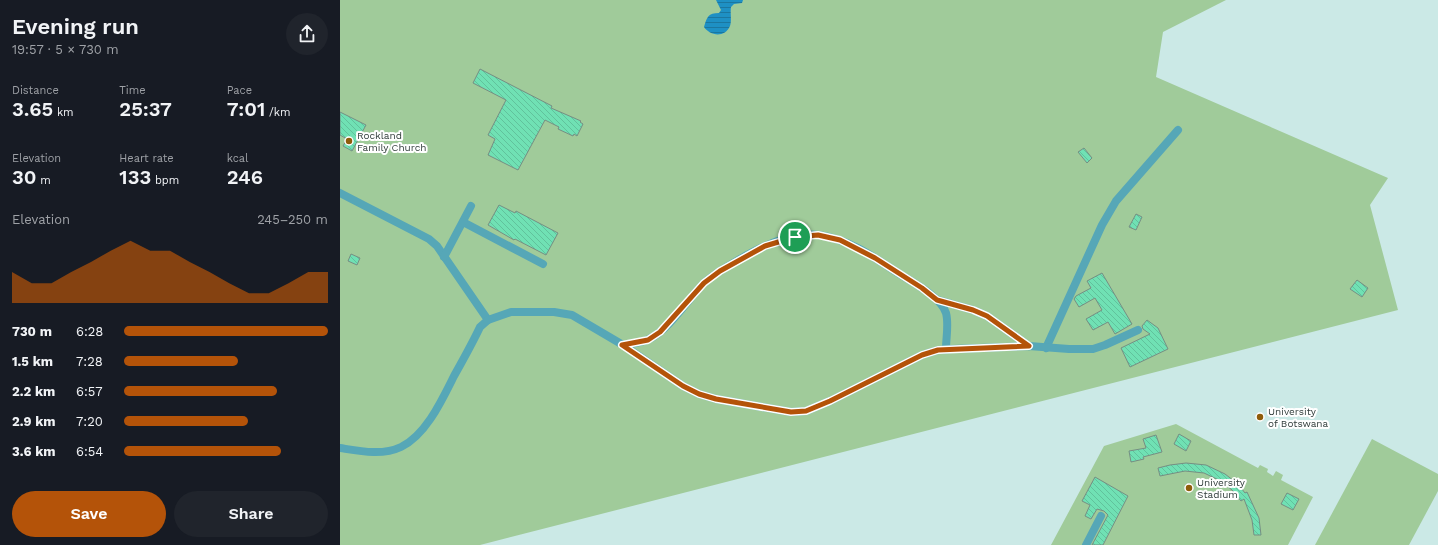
<!DOCTYPE html>
<meta charset="utf-8">
<style>
body{margin:0;font-family:"Work Sans",sans-serif;background:#20242c;color:#f1f3f6;height:100vh;display:flex;flex-direction:column;font-size:15px;white-space:nowrap}
*{box-sizing:border-box;margin:0}
p{font-size:13px;color:#9ea1a6}
.icon{flex:none;width:22px;height:22px;fill:none;stroke:currentColor;stroke-width:2;stroke-linecap:round;stroke-linejoin:round}
.map{position:relative;flex:1;overflow:hidden}
.side{display:flex;flex-direction:column;background:#171b24;width:340px}
.side>*{flex:none}
.pin{position:absolute;display:grid;place-items:center;width:34px;height:34px;color:#fff;margin:-17px;border:2px solid #fff;border-radius:50%;box-shadow:0 1px 4px #0007}
.round{display:grid;place-items:center;flex:none;width:42px;height:42px;border-radius:21px;background:#20242c}
.headline{display:flex;align-items:center;justify-content:space-between;height:68px;padding:0 12px}
h1{font-size:22px;font-weight:600;line-height:30px}
.figures{display:grid;grid-template-columns:repeat(3,1fr);gap:6px;height:68px;padding:4px 12px}
.figures div{display:grid;align-content:center}
.figures b{font-size:20px;font-weight:600}
.figures small{font-size:11px;font-weight:400}
.figures p{font-size:11px}
.chart{height:112px;padding:8px 12px}
.chart p{display:flex;justify-content:space-between}
.chart svg{width:100%;height:72px;margin-top:4px;fill:#b45309;opacity:.7}
.primary-button{display:flex;gap:8px;margin-top:auto;padding:8px 12px}
.primary-button a{flex:1;height:46px;border-radius:24px;background:#b45309;color:#fff;font-size:16px;font-weight:600;line-height:46px;text-align:center}
.primary-button a+a{background:#20242c;color:#f1f3f6}
ul{padding:0 12px;list-style:none;font-size:13px}
li{display:grid;grid-template-columns:64px 48px 1fr;align-items:center;height:30px}
li i{height:10px;border-radius:5px;background:#b45309}
main{display:flex;flex:1;min-height:0}
.map>svg:first-child{display:block}
</style>
<main>
<section class="side">
<div class="headline"><div><h1>Evening run</h1><p>19:57 · 5 × 730 m</p></div><a class="round"><svg class="icon" aria-label="share" viewBox="0 0 24 24"><path d="M12 15V3M7 8l5-5 5 5M5 13v7h14v-7"/></svg></a></div>
<div class="figures">
<div><p>Distance</p><b>3.65<small> km</small></b></div>
<div><p>Time</p><b>25:37</b></div>
<div><p>Pace</p><b>7:01<small> /km</small></b></div>
</div>
<div class="figures">
<div><p>Elevation</p><b>30<small> m</small></b></div>
<div><p>Heart rate</p><b>133<small> bpm</small></b></div>
<div><p>kcal</p><b>246</b></div>
</div>
<div class="chart"><p><span>Elevation</span>245–250 m</p>
<svg viewBox="0 0 160 44" preserveAspectRatio="none"><path d="M0 44V25L10 32L20 32L30 25L40 19L50 12L60 6L70 12L80 12L90 19L100 25L110 32L120 38L130 38L140 32L150 25L160 25V44z"/></svg>
</div>
<ul>
<li><b>730 m</b>6:28<i style="width:100%"></i></li>
<li><b>1.5 km</b>7:28<i style="width:56%"></i></li>
<li><b>2.2 km</b>6:57<i style="width:75%"></i></li>
<li><b>2.9 km</b>7:20<i style="width:61%"></i></li>
<li><b>3.6 km</b>6:54<i style="width:77%"></i></li>
</ul>
<div class="primary-button"><a>Save</a><a>Share</a></div>
</section>
<div class="map">
<svg width="1098" height="545" viewBox="0 0 1098 545">
<defs>
<pattern id="water-rules" width="6" height="5" patternUnits="userSpaceOnUse"><rect width="6" height="5" fill="#1e90c4"/><path d="M0 2.5h6" fill="none" stroke="#1b77a0"/></pattern>
<pattern id="building-back-hatch" width="6" height="6" patternUnits="userSpaceOnUse"><rect width="6" height="6" fill="#70e1b4"/><path d="M-1 5l2 2M0 0l6 6M5-1l2 2" fill="none" stroke="#61c29c"/></pattern>
</defs>
<rect width="100%" height="100%" fill="#cbe9e6"/>
<g fill="#a0cb9a">
<polygon points="0,0 886,0 823,32 816,77 1048,178 1030,205 1058,310 140,545 0,545"/>
<polygon points="836,424 918,468 920,465 928,469 927,472 933,476 936,471 943,475 941,480 973,497 948,545 711,545 764,446"/>
<polygon points="1032,439 1098,474 1098,491 1069,545 975,545"/>
</g>
<path fill="url(#water-rules)" d="M376 0H403L402 3 394 4 391 7C390 12 392 21 390 26 385 38 370 36 364 27 367 17 368 13 379 13L381 10Z"/>
<g fill="url(#building-back-hatch)" stroke="#768e83">
<polygon points="140,69 212,106 211,108 241,121 240,122 243,124 237,136 234,134 233,136 218,129 219,127 205,120 178,170 148,155 155,139 148,135 166,100 133,83"/>
<polygon points="0,112 26,125 12,151 3,146 7,139 0,135"/>
<polygon points="744,148 752,158 747,163 738,152"/>
<polygon points="159,205 175,213 176,211 218,233 206,255 175,239 174,240 148,225"/>
<polygon points="796,214 802,217 796,230 789,227"/>
<polygon points="11,254 20,258 17,265 8,261"/>
<polygon points="762,273 792,324 775,334 768,322 753,330 746,319 762,310 755,298 739,307 734,299 736,296 751,288 747,281"/>
<polygon points="1017,280 1028,288 1022,297 1010,289"/>
<polygon points="807,320 818,328 828,349 790,367 781,348 810,334 803,329 802,326"/>
<polygon points="839,434 851,441 846,451 834,444"/>
<polygon points="816,435 822,452 803,457 804,459 791,462 789,451 806,448 803,439"/>
<polygon points="846,463 866,465 885,474 898,484 905,493 907,492 919,518 921,535 914,535 912,520 904,499 901,501 892,490 881,481 864,473 845,471 820,476 818,468 830,465"/>
<polygon points="755,477 788,496 763,545 752,545 768,515 764,511 757,509 751,519 745,516 750,505 742,501"/>
<polygon points="947,493 959,499 953,510 941,504"/>
</g>
<g fill="none" stroke-linecap="round" stroke-linejoin="round">
<g stroke="#56a7b7" stroke-width="8">
<polyline points="0,193 89,239 97,246 148,320"/>
<polyline points="123,222 203,264"/>
<polyline points="104,257 131,206"/>
<polyline points="598,300 633,310 647,316 689,346"/>
<path d="M283 345C291 344 301 343 309 339 329 330 348 299 364 283 377 271 392 264 407 255 427 244 456 232 479 235 508 239 534 257 558 273 572 282 601 297 606 313 609 324 606 338 606 349"/>
<polyline points="706,348 762,225 776,201 838,130"/>
<path d="M0 448C19 451 42 456 61 447 86 435 102 400 114 376 123 360 132 344 140 327L148 320 171 312H214L232 315 283 345 343 386 359 394 376 399 451 412 466 411 490 401 582 355 598 350 613 349 689 346 729 349H753L765 345 798 330"/>
<polyline points="746,545 761,516"/>
</g>
</g>
<g fill="none" stroke-linecap="round" stroke-linejoin="round">
<defs>
<polygon id="route" points="478,235 500,240 535,258 582,288 597,300 633,310 647,316 689,346 598,350 582,355 490,401 466,411 451,412 376,399 359,394 343,386 282,345 308,340 320,332 364,283 380,271 425,246 455,237"/>
</defs>
<use href="#route" stroke="#fff" stroke-width="8"/>
<use href="#route" stroke="#b45309" stroke-width="5"/>
</g>
<g fill="#8f5d0b" stroke="#fff" stroke-width="1.5">
<circle cx="9" cy="141" r="4"/>
<circle cx="920" cy="417" r="4"/>
<circle cx="849" cy="488" r="4"/>
</g>
<g text-anchor="middle" dominant-baseline="central" stroke-width="4" stroke-linejoin="round" paint-order="stroke">
<g font-size="10" fill="#313d3b" stroke="#fff" text-anchor="start">
<text x="17" y="135">Rockland<tspan x="17" dy="12">Family Church</tspan></text>
<text x="928" y="411">University<tspan x="928" dy="12">of Botswana</tspan></text>
<text x="857" y="482">University<tspan x="857" dy="12">Stadium</tspan></text>
</g>
</g>
</svg>
<div class="pin" style="left:455px;top:237px;background:#1e9e55"><svg class="icon" aria-label="arrive" viewBox="0 0 24 24"><path d="M6 21V4h12l-3 4 3 4H6"/></svg></div>
</div>
</main>
